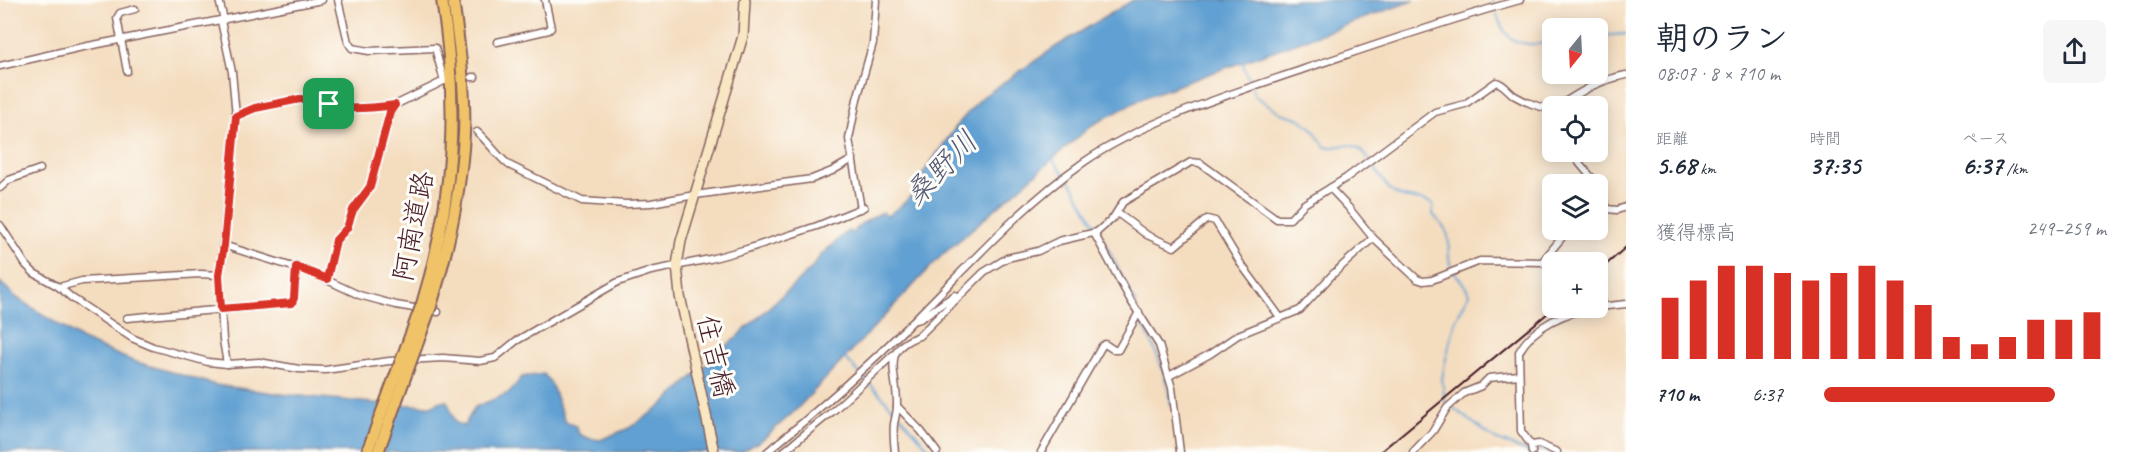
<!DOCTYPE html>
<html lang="ja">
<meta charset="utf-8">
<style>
body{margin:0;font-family:Caveat,"Klee One",sans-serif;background:#f6f6f7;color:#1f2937;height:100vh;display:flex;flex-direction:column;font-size:22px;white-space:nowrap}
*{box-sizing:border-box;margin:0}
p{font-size:20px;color:#747a83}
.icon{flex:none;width:33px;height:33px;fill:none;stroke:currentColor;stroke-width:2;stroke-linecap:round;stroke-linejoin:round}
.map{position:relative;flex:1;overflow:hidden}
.panel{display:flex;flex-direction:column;background:#fff;width:510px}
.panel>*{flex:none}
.needle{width:39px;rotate:198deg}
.fabs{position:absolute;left:1542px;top:18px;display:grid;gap:12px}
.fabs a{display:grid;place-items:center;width:66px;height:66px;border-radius:9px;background:#fff;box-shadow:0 3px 15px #0003;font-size:30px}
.pin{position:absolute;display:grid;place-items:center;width:51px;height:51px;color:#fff;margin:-26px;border-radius:12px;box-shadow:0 3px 9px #0006}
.round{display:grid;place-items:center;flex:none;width:63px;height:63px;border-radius:9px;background:#f6f6f7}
.overview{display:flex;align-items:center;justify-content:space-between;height:102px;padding:0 30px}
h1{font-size:33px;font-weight:600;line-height:45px}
.stats{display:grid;grid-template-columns:repeat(3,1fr);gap:9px;height:102px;padding:6px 30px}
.stats div{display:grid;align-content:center}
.stats b{font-size:26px;font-weight:600}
.stats small{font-size:16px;font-weight:400}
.stats p{font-size:16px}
.chart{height:168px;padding:12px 30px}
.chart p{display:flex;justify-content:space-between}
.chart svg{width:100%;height:108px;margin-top:6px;stroke:#d93025;stroke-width:6}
ul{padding:0 30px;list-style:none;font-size:20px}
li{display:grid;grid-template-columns:96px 72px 1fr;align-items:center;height:45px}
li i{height:15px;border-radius:8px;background:#d93025}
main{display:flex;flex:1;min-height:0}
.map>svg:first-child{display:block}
</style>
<main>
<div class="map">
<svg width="1626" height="452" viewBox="0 0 1626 452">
<rect width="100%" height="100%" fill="#fdfcf7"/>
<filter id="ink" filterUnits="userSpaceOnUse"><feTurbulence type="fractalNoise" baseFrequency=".0167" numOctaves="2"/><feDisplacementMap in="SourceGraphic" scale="12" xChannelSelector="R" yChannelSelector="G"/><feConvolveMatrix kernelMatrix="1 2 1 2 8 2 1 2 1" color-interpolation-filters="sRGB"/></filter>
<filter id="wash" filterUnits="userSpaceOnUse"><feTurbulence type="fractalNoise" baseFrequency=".008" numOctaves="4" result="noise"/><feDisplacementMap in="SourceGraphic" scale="24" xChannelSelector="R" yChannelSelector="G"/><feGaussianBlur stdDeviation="1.35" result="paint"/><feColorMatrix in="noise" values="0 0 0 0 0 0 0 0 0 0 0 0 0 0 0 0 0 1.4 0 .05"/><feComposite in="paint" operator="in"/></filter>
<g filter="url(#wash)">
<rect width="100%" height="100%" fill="#f4ddbf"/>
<polygon fill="#60a0d2" stroke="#55607e" stroke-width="1.5" points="1133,0 1415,0 1145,97 1092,125 941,256 795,411 762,440 742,452 0,452 0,282 17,298 84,341 133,361 216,385 289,395 373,403 431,406 441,401 447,401 456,423 464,426 475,407 509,393 522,377 544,374 551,383 565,422 576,426 579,434 588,438 600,440 629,428 660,407 811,269 821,255 848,231 852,233 861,224 882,212 887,216 904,203 926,180 921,176 958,124 981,98 1057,46"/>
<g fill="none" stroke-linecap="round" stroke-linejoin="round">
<g stroke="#60a0d2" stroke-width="2">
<path d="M1492 0C1503 38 1512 50 1552 42"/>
<polyline points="1598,36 1626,34"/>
<path d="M1242 61 1255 96 1281 113 1298 118 1312 128 1325 147C1335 149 1344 143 1353 146 1369 150 1379 182 1393 192 1404 201 1421 197 1433 204V214C1437 220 1445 226 1447 233 1451 243 1446 254 1451 266 1456 277 1467 284 1469 295L1456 319 1445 363 1442 379 1445 402 1495 439 1528 452"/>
<polyline points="1050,156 1072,184 1100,233 1136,304"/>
<path d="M1140 321C1156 347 1166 374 1171 405"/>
<polyline points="844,357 894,409"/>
<polyline points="898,413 932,452"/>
<polyline points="1536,452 1537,448 1548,452"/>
</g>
</g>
</g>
<g filter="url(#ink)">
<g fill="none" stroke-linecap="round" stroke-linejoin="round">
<defs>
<g id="street">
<polyline points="219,0 224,20"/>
<polyline points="338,0 348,42 352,48 369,51 435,48 444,81"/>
<polyline points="221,21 232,72 236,116 223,245 219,275 223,340 227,364"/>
<polyline points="497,42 549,30 551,28 545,0"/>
<polyline points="0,66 78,48 322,0"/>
<polyline points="127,71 117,18 120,13 135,9"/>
<polyline points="472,77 475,77"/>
<path d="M1558 106C1583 91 1596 81 1626 75"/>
<polyline points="236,116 255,108 300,99 358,108 395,105 446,80"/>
<path d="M477 132C489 142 496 155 509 165L582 201 626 204 651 203 695 195 812 179 832 171 853 159"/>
<path d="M1572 152C1582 172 1604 182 1605 208"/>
<polyline points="0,188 9,180 40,169"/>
<polyline points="1330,188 1348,207 1373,238 1417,279 1423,281 1432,280 1480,261 1542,262 1552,270"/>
<polyline points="1598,208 1617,210 1626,207"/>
<polyline points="861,209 849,139 857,99 873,43 876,0"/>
<polyline points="1116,214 1120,215 1147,235 1174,247 1207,219 1215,221 1241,264 1280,317"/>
<polyline points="0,225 26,265 34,273 59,287 72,298 132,338 153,347 208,362 227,364 259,362 299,369 325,370 389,361 443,358 480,361 495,358 516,341 618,282 651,271 710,259 747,249 817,226 864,207"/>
<polyline points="1094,233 1131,301 1159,345 1172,388 1180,452"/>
<polyline points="223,245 312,273 359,295 396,305 438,312"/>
<polyline points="1542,262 1568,230"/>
<polyline points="327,279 336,240 347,228 353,210 370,187 390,112 395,105"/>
<polyline points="59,287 82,281 201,274 219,275"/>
<polyline points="1598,307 1626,304"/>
<polyline points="127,318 292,303 294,298 296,267"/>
<polyline points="916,320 920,319 955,295"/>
<polyline points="1169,376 1210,354 1238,335 1300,310 1332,275 1373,238"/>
<polyline points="897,406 921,431 937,452"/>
<polyline points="1531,445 1539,444 1557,452"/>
<path d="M767 452C818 411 868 366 915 319 969 265 1021 206 1084 162 1145 120 1234 93 1304 69 1376 45 1447 20 1520 0"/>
<polyline points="783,452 834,410 893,355"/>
<path d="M895 452C894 443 893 433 894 424 895 418 897 412 897 406 898 374 879 350 919 336L984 272 1007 258 1038 251 1059 241 1097 232 1113 218 1123 202 1191 162 1200 163 1277 219H1290L1304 204 1346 178 1435 112 1465 104 1496 82C1505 84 1508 92 1515 96 1525 102 1541 108 1552 109"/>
<polyline points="1041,452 1102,346 1105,344 1114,350 1118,350 1139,312"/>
<polyline points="1413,452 1433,431 1447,408 1464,393 1481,386 1489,378 1519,375"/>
<path d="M1532 452 1531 445 1521 431 1519 352C1534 325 1567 311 1596 308"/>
</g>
<polyline id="secondary" points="714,452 680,296 677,265 681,241 743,36 745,0"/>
<g id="highway">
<path d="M422 304C454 199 459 107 442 0"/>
<path d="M431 306C448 250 461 193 464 134 466 89 459 44 453 0"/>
</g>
</defs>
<use href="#street" stroke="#86625f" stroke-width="9"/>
<use href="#secondary" stroke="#86625f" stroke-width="12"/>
<use href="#highway" stroke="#86625f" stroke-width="14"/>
<use href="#street" stroke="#fff" stroke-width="6"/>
<use href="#secondary" stroke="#f9e7c3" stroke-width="9"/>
<use href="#highway" stroke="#f1c369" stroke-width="10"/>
<g stroke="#4a1f2b" stroke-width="2">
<polyline points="1598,272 1626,247"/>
<polyline points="1380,452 1554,308"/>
</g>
<defs>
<g id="highway-bridge">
<polyline points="367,452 422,304"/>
<polyline points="378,452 431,306"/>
</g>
</defs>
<use href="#highway-bridge" stroke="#86625f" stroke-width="14" stroke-linecap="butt"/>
<use href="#highway-bridge" stroke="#f1c369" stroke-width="10"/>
</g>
</g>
<g fill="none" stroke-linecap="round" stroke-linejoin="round" filter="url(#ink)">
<defs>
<path id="route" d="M300 99C316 100 331 106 347 108 363 109 379 107 395 105L390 112 370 187 353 210 347 228 336 240 327 279 296 267 294 298 292 303 221 309 219 275 224 245 236 116 255 108Z"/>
</defs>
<use href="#route" stroke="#fff" stroke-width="12"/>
<use href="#route" stroke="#d93025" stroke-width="8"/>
</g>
<g text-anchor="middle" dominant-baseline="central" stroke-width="6" stroke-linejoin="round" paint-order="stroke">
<g font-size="28" fill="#4a1f2b" stroke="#fdfcf7">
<text transform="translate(413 226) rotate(-79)">阿南道路</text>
<text transform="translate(716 356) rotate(77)">住吉橋</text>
</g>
<g font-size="30" font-style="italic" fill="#545976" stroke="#fdfcf7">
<text transform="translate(941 168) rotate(-46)">桑野川</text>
</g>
</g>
</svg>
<div class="fabs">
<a><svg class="needle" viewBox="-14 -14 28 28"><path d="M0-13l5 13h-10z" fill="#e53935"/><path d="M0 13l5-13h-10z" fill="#747a83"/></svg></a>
<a><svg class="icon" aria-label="locate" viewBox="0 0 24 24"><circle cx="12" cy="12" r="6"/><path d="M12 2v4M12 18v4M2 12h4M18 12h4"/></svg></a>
<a><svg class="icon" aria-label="layers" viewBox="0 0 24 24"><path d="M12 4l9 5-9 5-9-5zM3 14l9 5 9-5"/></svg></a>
<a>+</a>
</div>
<div class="pin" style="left:329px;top:104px;background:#1e9e55"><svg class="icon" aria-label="arrive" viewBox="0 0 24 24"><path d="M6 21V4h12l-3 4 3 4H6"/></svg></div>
</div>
<section class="panel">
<div class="overview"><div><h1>朝のラン</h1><p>08:07 · 8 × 710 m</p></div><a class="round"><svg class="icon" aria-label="share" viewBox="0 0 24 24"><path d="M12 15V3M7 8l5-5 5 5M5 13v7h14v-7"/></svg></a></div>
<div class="stats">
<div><p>距離</p><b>5.68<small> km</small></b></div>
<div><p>時間</p><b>37:35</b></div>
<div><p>ペース</p><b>6:37<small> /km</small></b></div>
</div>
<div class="chart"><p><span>獲得標高</span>249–259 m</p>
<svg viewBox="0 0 160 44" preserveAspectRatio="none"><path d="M5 44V19M15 44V12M25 44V6M35 44V6M45 44V9M55 44V12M65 44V9M75 44V6M85 44V12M95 44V22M105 44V35M115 44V38M125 44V35M135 44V28M145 44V28M155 44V25"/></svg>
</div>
<ul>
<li><b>710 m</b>6:37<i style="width:82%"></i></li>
</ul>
</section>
</main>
